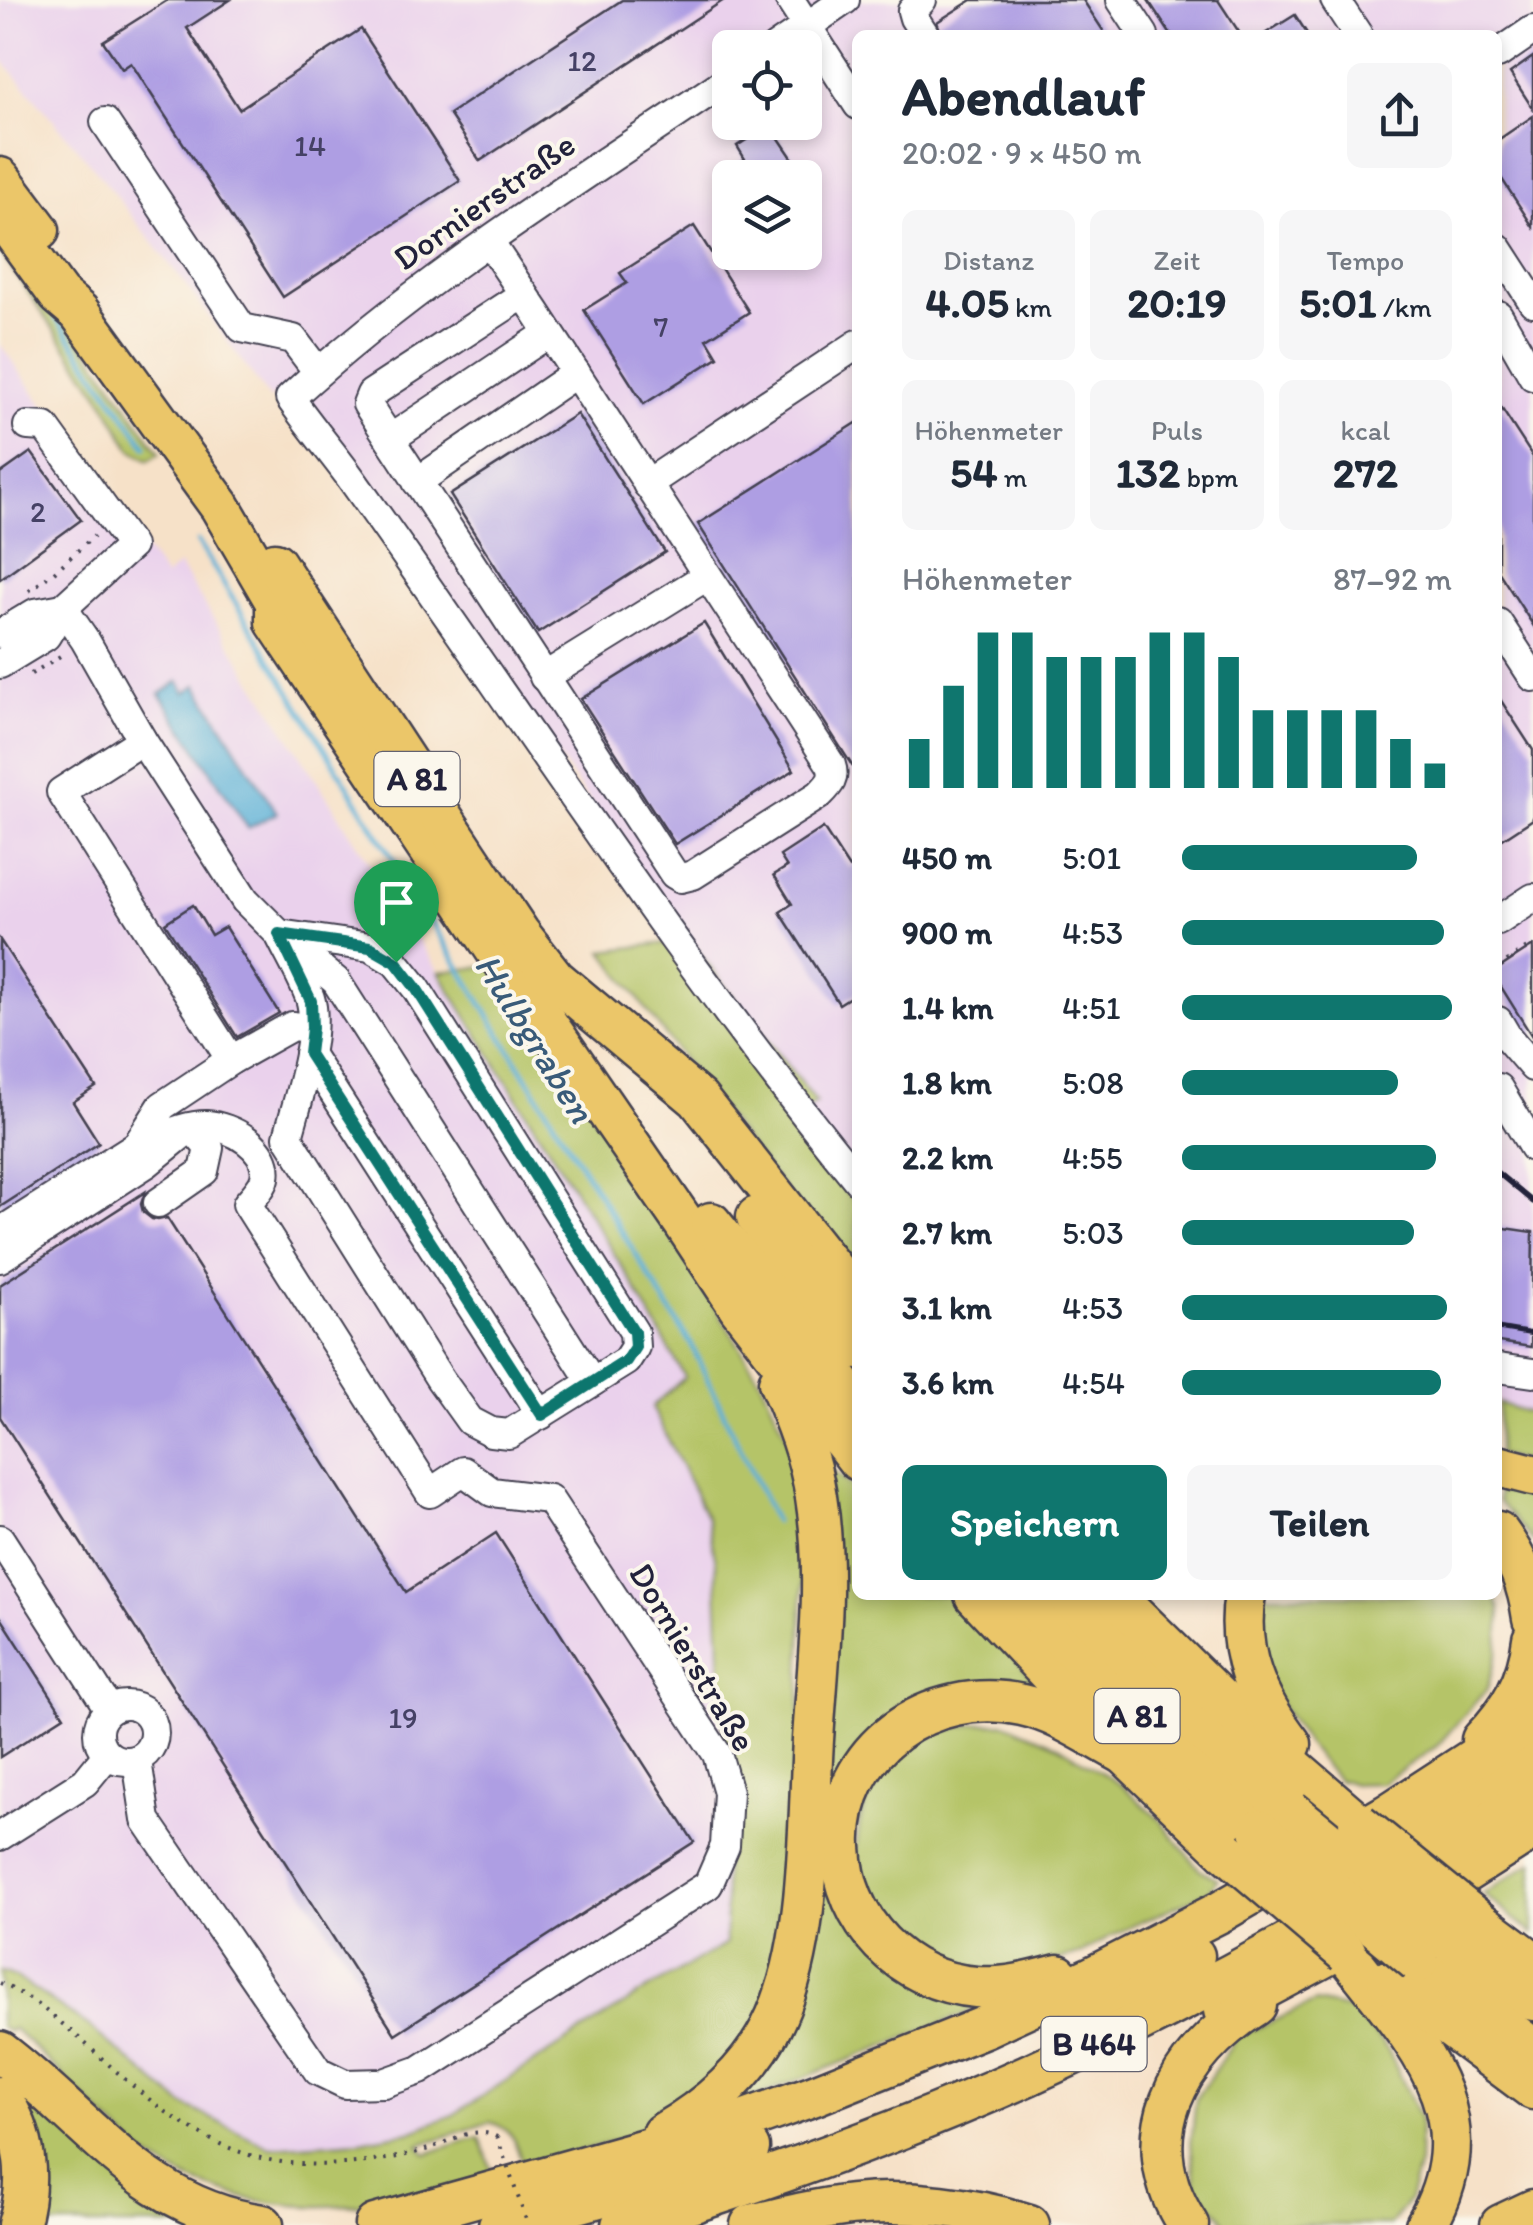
<!DOCTYPE html>
<html lang="de">
<meta charset="utf-8">
<style>
body{margin:0;font-family:Itim,sans-serif;background:#f6f6f7;color:#1f2937;height:100vh;display:flex;flex-direction:column;font-size:38px;white-space:nowrap}
*{box-sizing:border-box;margin:0}
p{font-size:32px;color:#747a83}
.icon{flex:none;width:55px;height:55px;fill:none;stroke:currentColor;stroke-width:2;stroke-linecap:round;stroke-linejoin:round}
.map{position:relative;flex:1;overflow:hidden}
.details{position:absolute;left:852px;top:30px;width:650px;height:1570px;display:flex;flex-direction:column;background:#fff;border-radius:15px;box-shadow:0 5px 15px #0003}
.details>*{flex:none}
.tools{position:absolute;left:712px;top:30px;display:grid;gap:20px}
.tools a{display:grid;place-items:center;width:110px;height:110px;border-radius:15px;background:#fff;box-shadow:0 5px 15px #0003;font-size:50px}
.pin{position:absolute;display:grid;place-items:center;width:85px;height:85px;color:#fff;margin:-102px -42px;border-radius:50% 50% 50% 0;rotate:-45deg;box-shadow:0 0 10px #0007}
.pin .icon{rotate:45deg}
.round{display:grid;place-items:center;flex:none;width:105px;height:105px;border-radius:15px;background:#f6f6f7}
.summary{display:flex;align-items:center;justify-content:space-between;height:170px;padding:0 50px}
h1{font-size:55px;font-weight:800;line-height:75px}
.stats{display:grid;grid-template-columns:repeat(3,1fr);gap:15px;height:170px;padding:10px 50px}
.stats div{display:grid;align-content:center;border-radius:15px;background:#f6f6f7;text-align:center}
.stats b{font-size:42px;font-weight:800}
.stats small{font-size:28px;font-weight:400}
.stats p{font-size:28px}
.chart{height:280px;padding:20px 50px}
.chart p{display:flex;justify-content:space-between}
.chart svg{width:100%;height:180px;margin-top:10px;stroke:#0f766e;stroke-width:6}
.cta{display:flex;gap:20px;margin-top:auto;padding:20px 50px}
.cta a{flex:1;height:115px;border-radius:15px;background:#0f766e;color:#fff;font-size:40px;font-weight:800;line-height:115px;text-align:center}
.cta a+a{background:#f6f6f7;color:#1f2937}
ul{padding:0 50px;list-style:none;font-size:32px}
li{display:grid;grid-template-columns:160px 120px 1fr;align-items:center;height:75px}
li i{height:25px;border-radius:12px;background:#0f766e}
.map>svg:first-child{display:block}
</style>
<div class="map">
<svg width="1533" height="2225" viewBox="0 0 1533 2225">
<rect width="100%" height="100%" fill="#fbf7ec"/>
<filter id="ink" filterUnits="userSpaceOnUse"><feTurbulence type="fractalNoise" baseFrequency=".01" numOctaves="2"/><feDisplacementMap in="SourceGraphic" scale="20" xChannelSelector="R" yChannelSelector="G"/><feConvolveMatrix kernelMatrix="1 2 1 2 8 2 1 2 1" color-interpolation-filters="sRGB"/></filter>
<filter id="wash" filterUnits="userSpaceOnUse"><feTurbulence type="fractalNoise" baseFrequency=".0048" numOctaves="4" result="noise"/><feDisplacementMap in="SourceGraphic" scale="40" xChannelSelector="R" yChannelSelector="G"/><feGaussianBlur stdDeviation="2.25" result="paint"/><feColorMatrix in="noise" values="0 0 0 0 0 0 0 0 0 0 0 0 0 0 0 0 0 1.4 0 .05"/><feComposite in="paint" operator="in"/></filter>
<g filter="url(#wash)">
<rect width="100%" height="100%" fill="#f6e1c8"/>
<g fill="#ead1ec" fill-rule="evenodd">
<path d="M0 0H1533V1414L1498 1403V35H858L857 1204 792 1123 815 1102 689 940 291 382 270 399 183 281 99 174 0 57ZM730 48H805V122H730ZM730 178H805V252H730Z"/>
<polygon points="0,344 165,577 179,565 439,972 629,1278 686,1378 652,1407 707,1518 716,1562 720,1655 726,1944 649,1988 453,2115 410,2132 360,2141 269,2147 182,2104 88,2026 16,1977 0,1971"/>
</g>
<g fill="#b5c467" stroke="#6c7351" stroke-width="2.5">
<polygon points="0,223 160,453 149,460 131,449 101,397 0,252"/>
<polygon points="689,940 816,1102 792,1123 857,1204 857,1282 714,1101 603,951"/>
<path d="M505 964 762 1383 789 1441 804 1513 798 1801 775 1987 737 2057 638 2134 524 2168C515 2144 515 2130 490 2122L419 2145 426 2154 470 2139 480 2138 494 2176C385 2206 289 2225 183 2177 170 2169 155 2163 143 2153 103 2118 66 2078 27 2041L13 2028 9 2032 0 2026V1971L16 1977 88 2026 182 2104 270 2147 360 2141 410 2132 453 2115 649 1988 726 1944 720 1655 716 1562 707 1518 652 1407 685 1377 629 1278 439 972Z"/>
<polygon points="1498,1403 1533,1414 1533,1464 1498,1455"/>
<polygon points="830,1469 857,1491 858,1595 956,1595 1064,1712 899,1713 833,1883 986,2000 963,2015 717,2112 773,2041"/>
<polygon points="1498,1491 1533,1494 1533,1542 1498,1501"/>
<polygon points="1259,1595 1494,1595 1500,1609 1498,1651 1487,1689 1437,1746 1382,1783 1353,1784 1342,1780 1339,1781 1310,1748 1272,1693 1257,1603"/>
<polygon points="1004,1723 1059,1746 1123,1786 1160,1820 1199,1869 1218,1879 1208,1892 1112,1935 1082,1953 1042,1964 994,1972 931,1960 881,1920 854,1863 860,1821 871,1789 888,1764 909,1742 937,1731 975,1724"/>
<polygon points="1533,1862 1533,1934 1483,1894"/>
<polygon points="1316,2002 1353,2010 1388,2050 1420,2118 1419,2164 1409,2200 1390,2225 1226,2225 1220,2214 1196,2193 1191,2144 1196,2098 1237,2037"/>
<polygon points="0,2075 195,2225 27,2225"/>
</g>
<polygon fill="#5bb0d7" stroke="#3e6989" stroke-width="2.5" points="179,681 185,693 197,685 277,813 248,828 160,694"/>
<g fill="none" stroke-linecap="round" stroke-linejoin="round">
<g stroke="#5bb0d7" stroke-width="5">
<polyline points="56,318 146,446"/>
<polyline points="198,542 692,1346 775,1522"/>
</g>
</g>
<g id="blocks">
<g fill="#ae9ee3">
<polygon points="168,0 230,0 187,28 239,109 361,29 460,181 283,297 131,63 122,69 103,41"/>
<polygon points="622,0 724,0 480,161 449,114"/>
<polygon points="972,0 1083,0 1106,35 942,35 937,22"/>
<polygon points="1148,0 1218,0 1241,35 1171,35"/>
<polygon points="1295,15 1308,35 1263,35"/>
<polygon points="1533,57 1533,109 1510,73"/>
<polygon points="1533,116 1533,227 1498,173 1498,140"/>
<polygon points="770,125 797,165 779,178 734,178 729,168 745,159 737,146"/>
<polygon points="694,226 749,312 707,339 718,357 644,404 584,310 627,283 620,273"/>
<polygon points="1498,403 1533,457 1533,625 1498,571"/>
<polygon points="577,414 665,552 538,633 450,495"/>
<polygon points="858,422 858,775 698,524"/>
<polygon points="31,452 81,520 0,579 0,474"/>
<polygon points="704,623 794,770 675,844 581,699"/>
<polygon points="1498,696 1533,750 1533,819 1498,842"/>
<polygon points="823,828 849,868 858,862 858,992 839,1004 780,912 792,904 774,875 787,867 780,856"/>
<polygon points="193,905 211,935 225,927 279,1013 237,1037 165,923"/>
<polygon points="0,940 96,1087 73,1102 99,1143 0,1207"/>
<polygon points="1533,946 1533,1038 1498,982 1498,969"/>
<polygon points="145,1192 141,1204 143,1212 152,1219 158,1220 167,1218 406,1592 496,1533 694,1842 395,2034 0,1417 0,1285"/>
<polygon points="1498,1227 1533,1232 1531,1347 1498,1342"/>
<polygon points="0,1616 64,1716 0,1757"/>
</g>
</g>
</g>
<g filter="url(#ink)">
<use href="#blocks" fill-opacity="0" stroke="#423f50" stroke-width="2.5"/>
<g fill="none" stroke-linecap="round" stroke-linejoin="round">
<defs>
<g id="minor">
<polyline points="790,0 858,105"/>
<polyline points="922,0 912,11 914,18 925,35"/>
<polyline points="1121,0 1144,35"/>
<polyline points="1335,0 1358,35"/>
<polyline points="775,48 845,0"/>
<polyline points="1498,54 1533,30"/>
<path d="M730 78C580 180 424 275 290 398 309 425 330 450 350 477 518 712 675 956 858 1181"/>
<polyline points="105,122 242,328 293,339 318,372"/>
<path d="M489 242 536 312 831 765C836 779 829 785 819 795L693 875 681 878 674 874 367 404 371 394 524 294"/>
<polyline points="1498,248 1533,302"/>
<polyline points="1498,315 1533,376"/>
<polyline points="390,439 549,333"/>
<polyline points="417,482 576,373"/>
<polyline points="647,484 858,344"/>
<polyline points="63,608 85,640 142,740 245,900 279,934 336,981 592,1382"/>
<polyline points="1498,623 1533,677"/>
<polyline points="0,634 35,613 63,608"/>
<polyline points="0,664 46,636 63,608 131,546 45,427 28,426"/>
<polyline points="544,677 707,576"/>
<polyline points="142,740 61,792 231,1060"/>
<polyline points="1498,921 1533,898"/>
<path d="M279 934 370 947 395 962 416 988 634 1332 635 1347 626 1361 509 1434 491 1432 470 1421 440 1379 288 1137C297 1102 321 1032 310 998 302 976 289 955 279 934Z"/>
<polyline points="1498,1021 1508,1038 1533,1067"/>
<polyline points="309,1054 541,1415"/>
<polyline points="1498,1088 1533,1147"/>
<polyline points="0,1232 137,1145"/>
<polyline points="0,1258 147,1163 191,1127 209,1148 204,1171 158,1203"/>
<polyline points="1498,1368 1533,1373"/>
<polyline points="0,1539 109,1709"/>
<circle cx="126" cy="1733" r="28"/>
<path d="M137 1760 146 1820 318 2071 345 2084 384 2083 420 2070 708 1885 725 1846 728 1792 717 1754 549 1499 492 1492 463 1471 430 1493 247 1204C253 1197 263 1187 265 1178 271 1148 231 1126 206 1125 184 1125 158 1138 137 1145L162 1106 231 1060 292 1026 312 1028"/>
<polyline points="0,1836 85,1782 107,1755"/>
</g>
<g id="highway">
<polyline points="0,178 39,230"/>
<polyline points="0,214 59,295 79,312 220,506 276,602 276,622 498,953 684,1223 740,1308 858,1460"/>
<polyline points="275,563 467,855 519,933 555,979 698,1099 858,1301"/>
<polyline points="757,1217 858,1349"/>
<polyline points="711,1223 858,1405"/>
<polyline points="1498,1466 1533,1475"/>
<path d="M1498 1532C1518 1559 1528 1584 1533 1618"/>
<polyline points="975,1595 1125,1754 1226,1851"/>
<polyline points="1020,1595 1165,1743 1260,1830"/>
<polyline points="1068,1595 1192,1721 1291,1811"/>
<polyline points="1114,1595 1264,1742 1359,1824"/>
<path d="M1245 1595C1235 1652 1257 1700 1291 1744"/>
<path d="M1482 1740C1511 1710 1528 1681 1533 1639"/>
<polyline points="1363,1862 1533,1755"/>
<polyline points="1481,1923 1533,1962"/>
<polyline points="1450,1942 1533,2000"/>
<path d="M1346 1953C1411 2038 1491 2112 1426 2225"/>
<polyline points="1418,1962 1533,2049"/>
<path d="M1058 1975C1032 1982 1004 1989 976 1987 901 1981 844 1922 841 1847 836 1749 931 1685 1022 1705 1059 1713 1092 1737 1125 1754"/>
<polyline points="1388,1981 1533,2089"/>
<polyline points="1224,2010 1376,1929 1533,1829"/>
<polyline points="1081,2013 1194,1956"/>
<path d="M0 2052C89 2119 144 2209 263 2225"/>
<path d="M0 2097C27 2135 31 2181 18 2225"/>
<path d="M662 2134C710 2106 753 2069 776 2017 811 1940 808 1824 813 1740 818 1660 829 1576 816 1497 810 1457 795 1419 779 1382"/>
<polyline points="375,2225 734,2124 812,2096 984,2027 1090,1978 1222,1911 1387,1815 1533,1720"/>
<polyline points="499,2225 606,2195 749,2148"/>
<path d="M622 2225C760 2182 897 2134 1028 2075 1204 1995 1371 1901 1533 1795"/>
<path d="M751 2225C784 2217 817 2209 851 2205 910 2199 973 2207 1029 2225"/>
<path d="M1188 2225C1131 2138 1176 2055 1256 2005"/>
<polyline points="1501,2225 1533,2210"/>
</g>
</defs>
<use href="#minor" stroke="#423f50" stroke-width="32"/>
<use href="#highway" stroke="#423f50" stroke-width="45"/>
<g stroke="#423f50" stroke-width="4" stroke-dasharray="2.5 8" stroke-linecap="butt">
<polyline points="29,591 53,573 94,536"/>
<polyline points="31,674 65,653"/>
<polyline points="1498,967 1533,944"/>
<path d="M0 1983C32 1997 61 2022 87 2045 140 2093 193 2143 265 2159 313 2170 378 2164 425 2150 448 2143 473 2124 497 2137"/>
</g>
<use href="#minor" stroke="#fff" stroke-width="28"/>
<use href="#highway" stroke="#ebc669" stroke-width="40"/>
<g stroke="#22223b" stroke-width="5">
<polyline points="1498,1173 1533,1202"/>
<polyline points="1498,1328 1533,1334"/>
</g>
<defs>
<g id="highway-bridge">
<polyline points="1291,1811 1450,1942"/>
<polyline points="1359,1824 1481,1923"/>
<polyline points="1260,1830 1418,1962"/>
<polyline points="1226,1851 1346,1953"/>
</g>
</defs>
<use href="#highway-bridge" stroke="#423f50" stroke-width="45" stroke-linecap="butt"/>
<polyline stroke="#423f50" stroke-width="4" stroke-dasharray="2.5 8" stroke-linecap="butt" points="497,2137 528,2225"/>
<use href="#highway-bridge" stroke="#ebc669" stroke-width="40"/>
</g>
</g>
<g fill="none" stroke-linecap="round" stroke-linejoin="round" filter="url(#ink)">
<defs>
<polygon id="route" points="279,934 370,947 396,962 416,988 634,1332 635,1347 626,1361 542,1415 309,1054 312,1028 311,1001"/>
</defs>
<use href="#route" stroke="#fff" stroke-width="20"/>
<use href="#route" stroke="#0f766e" stroke-width="12"/>
</g>
<g text-anchor="middle" dominant-baseline="central" stroke-width="8" stroke-linejoin="round" paint-order="stroke">
<g font-size="30" fill="#454165">
<text x="582" y="60">12</text>
<text x="310" y="145">14</text>
<text x="661" y="326">7</text>
<text x="38" y="511">2</text>
<text x="403" y="1717">19</text>
</g>
<g fill="#fbf7ec" stroke="#636270" stroke-width="2.5">
<rect x="374.5" y="752" width="85" height="54" rx="8"/>
<rect x="1094.5" y="1689" width="85" height="54" rx="8"/>
<rect x="1041.5" y="2017" width="105" height="54" rx="8"/>
</g>
<g font-size="32" font-weight="bold" fill="#22223b">
<text x="417" y="779">A 81</text>
<text x="1137" y="1716">A 81</text>
<text x="1094" y="2044">B 464</text>
</g>
<g font-size="35" fill="#22223b" stroke="#fbf7ec">
<text transform="translate(484 201) rotate(-35)">Dornierstraße</text>
<text transform="translate(693 1657) rotate(59)">Dornierstraße</text>
</g>
<g font-size="38" font-style="italic" fill="#395b79" stroke="#fbf7ec">
<text transform="translate(535 1038) rotate(58)">Hulbgraben</text>
</g>
</g>
</svg>
<div class="tools">
<a><svg class="icon" aria-label="locate" viewBox="0 0 24 24"><circle cx="12" cy="12" r="6"/><path d="M12 2v4M12 18v4M2 12h4M18 12h4"/></svg></a>
<a><svg class="icon" aria-label="layers" viewBox="0 0 24 24"><path d="M12 4l9 5-9 5-9-5zM3 14l9 5 9-5"/></svg></a>
</div>
<div class="pin" style="left:396px;top:962px;background:#1e9e55"><svg class="icon" aria-label="arrive" viewBox="0 0 24 24"><path d="M6 21V4h12l-3 4 3 4H6"/></svg></div>
<section class="details">
<div class="summary"><div><h1>Abendlauf</h1><p>20:02 · 9 × 450 m</p></div><a class="round"><svg class="icon" aria-label="share" viewBox="0 0 24 24"><path d="M12 15V3M7 8l5-5 5 5M5 13v7h14v-7"/></svg></a></div>
<div class="stats">
<div><p>Distanz</p><b>4.05<small> km</small></b></div>
<div><p>Zeit</p><b>20:19</b></div>
<div><p>Tempo</p><b>5:01<small> /km</small></b></div>
</div>
<div class="stats">
<div><p>Höhenmeter</p><b>54<small> m</small></b></div>
<div><p>Puls</p><b>132<small> bpm</small></b></div>
<div><p>kcal</p><b>272</b></div>
</div>
<div class="chart"><p><span>Höhenmeter</span>87–92 m</p>
<svg viewBox="0 0 160 44" preserveAspectRatio="none"><path d="M5 44V32M15 44V19M25 44V6M35 44V6M45 44V12M55 44V12M65 44V12M75 44V6M85 44V6M95 44V12M105 44V25M115 44V25M125 44V25M135 44V25M145 44V32M155 44V38"/></svg>
</div>
<ul>
<li><b>450 m</b>5:01<i style="width:87%"></i></li>
<li><b>900 m</b>4:53<i style="width:97%"></i></li>
<li><b>1.4 km</b>4:51<i style="width:100%"></i></li>
<li><b>1.8 km</b>5:08<i style="width:80%"></i></li>
<li><b>2.2 km</b>4:55<i style="width:94%"></i></li>
<li><b>2.7 km</b>5:03<i style="width:86%"></i></li>
<li><b>3.1 km</b>4:53<i style="width:98%"></i></li>
<li><b>3.6 km</b>4:54<i style="width:96%"></i></li>
</ul>
<div class="cta"><a>Speichern</a><a>Teilen</a></div>
</section>
</div>
